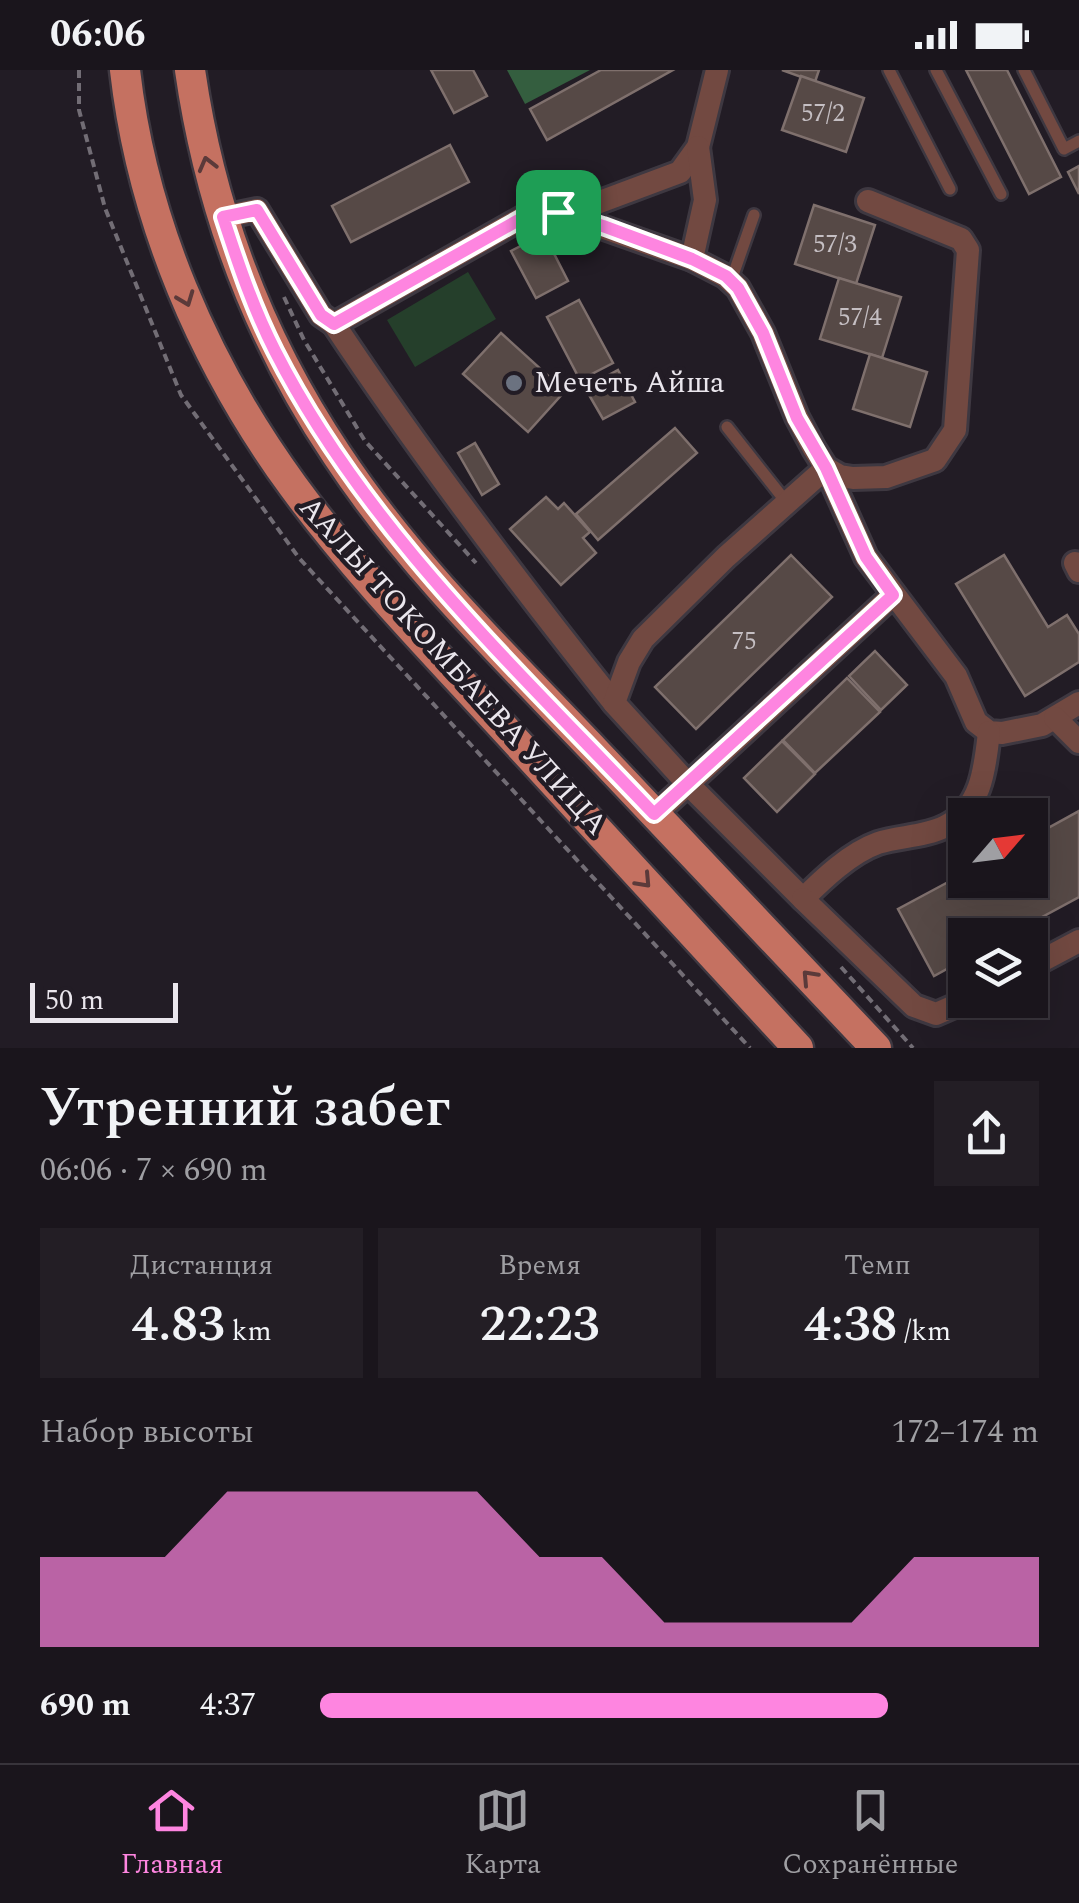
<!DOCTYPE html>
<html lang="ru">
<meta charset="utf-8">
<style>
body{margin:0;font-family:Spectral,serif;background:#231e25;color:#f1f3f6;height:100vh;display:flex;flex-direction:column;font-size:38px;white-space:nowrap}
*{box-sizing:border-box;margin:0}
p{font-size:32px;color:#9f9fa3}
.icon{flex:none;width:55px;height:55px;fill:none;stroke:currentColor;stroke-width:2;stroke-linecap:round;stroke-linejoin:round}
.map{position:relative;height:978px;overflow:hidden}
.side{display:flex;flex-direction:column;background:#1a151c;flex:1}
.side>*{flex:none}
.needle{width:65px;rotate:62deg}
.tools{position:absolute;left:948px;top:728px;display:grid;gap:20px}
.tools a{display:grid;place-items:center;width:100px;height:100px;border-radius:0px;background:#1a151c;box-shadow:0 10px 40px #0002,0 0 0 2px #38343b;font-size:50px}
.scale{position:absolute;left:30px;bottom:25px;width:148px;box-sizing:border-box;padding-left:10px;border:5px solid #eae6ed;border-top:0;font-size:28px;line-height:35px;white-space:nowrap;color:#eae6ed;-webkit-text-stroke:8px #221c25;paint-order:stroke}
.pin{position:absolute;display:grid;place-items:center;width:85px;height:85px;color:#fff;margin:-42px;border-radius:20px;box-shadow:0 5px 15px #0006}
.round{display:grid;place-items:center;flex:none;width:105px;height:105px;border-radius:0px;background:#231e25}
.head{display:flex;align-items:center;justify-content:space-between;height:170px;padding:0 40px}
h1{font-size:55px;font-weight:600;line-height:75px}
.figures{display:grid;grid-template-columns:repeat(3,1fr);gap:15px;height:170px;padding:10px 40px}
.figures div{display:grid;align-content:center;border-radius:0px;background:#231e25;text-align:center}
.figures b{font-size:50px;font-weight:600}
.figures small{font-size:28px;font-weight:400}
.figures p{font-size:28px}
.chart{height:280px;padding:20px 40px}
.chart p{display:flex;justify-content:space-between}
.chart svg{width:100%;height:180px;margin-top:10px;fill:#fe85e0;opacity:.7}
ul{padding:0 40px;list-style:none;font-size:32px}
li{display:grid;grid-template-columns:160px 120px 1fr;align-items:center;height:75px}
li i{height:25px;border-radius:12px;background:#fe85e0}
.status{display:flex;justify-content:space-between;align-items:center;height:70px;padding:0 50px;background:#1a151c;direction:ltr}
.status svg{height:28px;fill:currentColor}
.tabs{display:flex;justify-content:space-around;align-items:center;height:140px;border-top:2px solid #38343b;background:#1a151c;font-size:28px;color:#9f9fa3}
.tabs a{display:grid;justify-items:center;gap:5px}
.tabs .active{color:#fe85e0}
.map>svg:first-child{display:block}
</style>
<div class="status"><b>06:06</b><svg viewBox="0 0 49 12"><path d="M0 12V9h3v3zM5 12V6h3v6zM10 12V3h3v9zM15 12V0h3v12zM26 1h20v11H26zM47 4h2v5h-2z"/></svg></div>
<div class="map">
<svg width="1079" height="978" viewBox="0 0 1079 978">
<rect width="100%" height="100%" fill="#221c25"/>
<polygon fill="#253f2b" points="468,202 496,249 415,297 387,250"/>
<polygon fill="#345e3f" points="507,0 590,0 525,34"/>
<g fill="#564946" stroke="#7f706d" stroke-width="2.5">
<polygon points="431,0 473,0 487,26 454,43"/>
<polygon points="601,0 673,0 547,70 530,39"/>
<polygon points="782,0 819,0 815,12"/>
<polygon points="966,0 1007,0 1061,107 1029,124"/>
<polygon points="801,6 864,28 846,82 782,60"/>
<polygon points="450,75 469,112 351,172 332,136"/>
<polygon points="1079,96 1079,124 1068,102"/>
<polygon points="814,135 875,155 856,214 795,194"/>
<polygon points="544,164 568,211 536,228 511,181"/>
<polygon points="839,208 901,227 882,288 820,269"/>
<polygon points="579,230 613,293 580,310 547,247"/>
<polygon points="501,263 565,321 528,362 463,304"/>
<polygon points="870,284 927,302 910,357 853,339"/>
<polygon points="618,300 635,332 603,349 585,318"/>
<polygon points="675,358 697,383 598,470 576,444"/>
<polygon points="475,373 499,414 482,425 458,383"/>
<polygon points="546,427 558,439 564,433 590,462 583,468 596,483 561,515 510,459"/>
<polygon points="791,485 832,527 696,659 655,617"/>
<polygon points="1004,485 1048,557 1067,545 1079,564 1079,592 1025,626 956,514"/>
<polygon points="875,581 907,615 881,640 849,606"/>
<polygon points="847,608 880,642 815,703 783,670"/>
<polygon points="782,671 815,704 777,742 744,708"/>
<polygon points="1079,741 1079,827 1009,865 965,865 965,889 934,906 898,839 965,803 965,810 1030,810 1030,768"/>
</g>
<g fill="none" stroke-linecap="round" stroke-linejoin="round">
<defs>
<g id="lane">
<polyline points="889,0 950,119"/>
<polyline points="936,0 1001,124"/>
<polyline points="1024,0 1064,79 1079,71"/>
<polyline points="731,211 754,145"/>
<polyline points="727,357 787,433"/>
</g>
<g id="street">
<polyline points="559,142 692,189 725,206 738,218 763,263 797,347 814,379 826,398 840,406 853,408 886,407 935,390 955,360 968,180 961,169 868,131"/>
<polyline points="223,147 257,140 321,245 334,254 524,147 589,136 680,102 698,77 717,0"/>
<polyline points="692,189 705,130 698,77"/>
<path d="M334 254C421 385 516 510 614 633"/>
<polyline points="1075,493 1079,501"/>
<polyline points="893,525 688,714 614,633 629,592 643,569 726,487 826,398 866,487 956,606 976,652 989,662 1002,663 1042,655 1079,633"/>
<polyline points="1055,648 1079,672"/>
<path d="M655 744 688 714 803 829C823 809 850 783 878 773 899 766 925 767 946 756 982 738 985 697 989 662"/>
<polyline points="803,829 914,936 936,944 968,930"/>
<polyline points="1030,897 1079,871"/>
</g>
<g id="primary">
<path d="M125 0C142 150 204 294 293 416 358 505 437 585 511 666 607 770 702 874 798 978"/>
<path d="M190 0C210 139 259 269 337 385 409 494 505 587 595 681 689 780 782 879 876 978"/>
</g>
</defs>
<use href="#lane" stroke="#3e3841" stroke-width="16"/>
<use href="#street" stroke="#3e3841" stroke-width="28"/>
<use href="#primary" stroke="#3e3841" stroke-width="35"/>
<g stroke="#726d75" stroke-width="4" stroke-dasharray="8 5" stroke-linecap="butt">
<polyline points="79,0 79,40 105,138 181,325 299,488 750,978"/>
<polyline points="284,227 304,270 365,371 476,493"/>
<polyline points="841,897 913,978"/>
</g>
<use href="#lane" stroke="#724941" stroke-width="11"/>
<use href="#street" stroke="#724941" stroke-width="22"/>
<use href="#primary" stroke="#c57161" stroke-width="30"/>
</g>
<defs><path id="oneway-chevron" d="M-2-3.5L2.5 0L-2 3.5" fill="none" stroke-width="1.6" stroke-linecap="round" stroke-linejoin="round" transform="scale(2.5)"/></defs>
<g stroke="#5b3a3a">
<use href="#oneway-chevron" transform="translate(207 94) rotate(-105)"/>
<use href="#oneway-chevron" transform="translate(186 229) rotate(69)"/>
<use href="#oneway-chevron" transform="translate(644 811) rotate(47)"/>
<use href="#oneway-chevron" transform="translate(809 907) rotate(-133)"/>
</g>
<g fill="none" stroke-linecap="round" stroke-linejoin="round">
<defs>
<path id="route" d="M257 140 321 245 334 254 524 147 558 142 603 156 692 189 726 206 738 218 763 263 797 348 826 398 866 487 893 525 654 744C518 600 366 460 275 281 253 238 238 193 223 147Z"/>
</defs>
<use href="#route" stroke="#fff" stroke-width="20"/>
<use href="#route" stroke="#fe85e0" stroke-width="12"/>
</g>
<circle fill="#6b7280" stroke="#221c25" stroke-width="4" cx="514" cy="313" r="10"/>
<g text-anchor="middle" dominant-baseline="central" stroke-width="9" stroke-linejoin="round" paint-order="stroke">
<g font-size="25" fill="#c5bfc3">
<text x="823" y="44">57/2</text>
<text x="835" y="175">57/3</text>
<text x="860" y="248">57/4</text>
<text x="744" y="572">75</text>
</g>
<g font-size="30" fill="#eae6ed" stroke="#221c25" text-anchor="start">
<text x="534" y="313">Мечеть Айша</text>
</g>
<g font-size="30" fill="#eae6ed" stroke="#221c25">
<text transform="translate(453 596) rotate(48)">ААЛЫ ТОКОМБАЕВА УЛИЦА</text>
</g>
</g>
</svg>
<div class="tools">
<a><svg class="needle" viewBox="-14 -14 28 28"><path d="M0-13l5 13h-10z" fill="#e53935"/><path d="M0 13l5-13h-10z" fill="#9f9fa3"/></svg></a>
<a><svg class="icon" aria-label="layers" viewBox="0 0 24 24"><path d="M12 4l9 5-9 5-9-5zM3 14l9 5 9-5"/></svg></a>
</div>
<div class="scale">50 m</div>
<div class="pin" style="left:558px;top:142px;background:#1e9e55"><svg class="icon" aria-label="arrive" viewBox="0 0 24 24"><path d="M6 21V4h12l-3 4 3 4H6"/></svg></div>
</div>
<section class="side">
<div class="head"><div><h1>Утренний забег</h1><p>06:06 · 7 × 690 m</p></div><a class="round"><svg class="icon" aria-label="share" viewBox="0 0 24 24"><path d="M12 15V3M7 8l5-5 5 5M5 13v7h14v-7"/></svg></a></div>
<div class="figures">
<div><p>Дистанция</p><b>4.83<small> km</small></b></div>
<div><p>Время</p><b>22:23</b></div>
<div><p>Темп</p><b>4:38<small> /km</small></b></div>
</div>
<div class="chart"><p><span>Набор высоты</span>172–174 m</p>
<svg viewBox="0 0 160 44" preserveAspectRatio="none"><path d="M0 44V22L10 22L20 22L30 6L40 6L50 6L60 6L70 6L80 22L90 22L100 38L110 38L120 38L130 38L140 22L150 22L160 22V44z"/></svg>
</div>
<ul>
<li><b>690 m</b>4:37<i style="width:79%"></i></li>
</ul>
</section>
<nav class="tabs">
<a class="active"><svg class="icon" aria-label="home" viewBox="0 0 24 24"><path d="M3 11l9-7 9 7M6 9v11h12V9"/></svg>Главная</a>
<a><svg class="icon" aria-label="map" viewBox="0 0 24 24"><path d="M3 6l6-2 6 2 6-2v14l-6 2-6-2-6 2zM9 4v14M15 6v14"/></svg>Карта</a>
<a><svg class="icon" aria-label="saved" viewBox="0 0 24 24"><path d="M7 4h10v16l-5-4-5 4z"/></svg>Сохранённые</a>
</nav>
